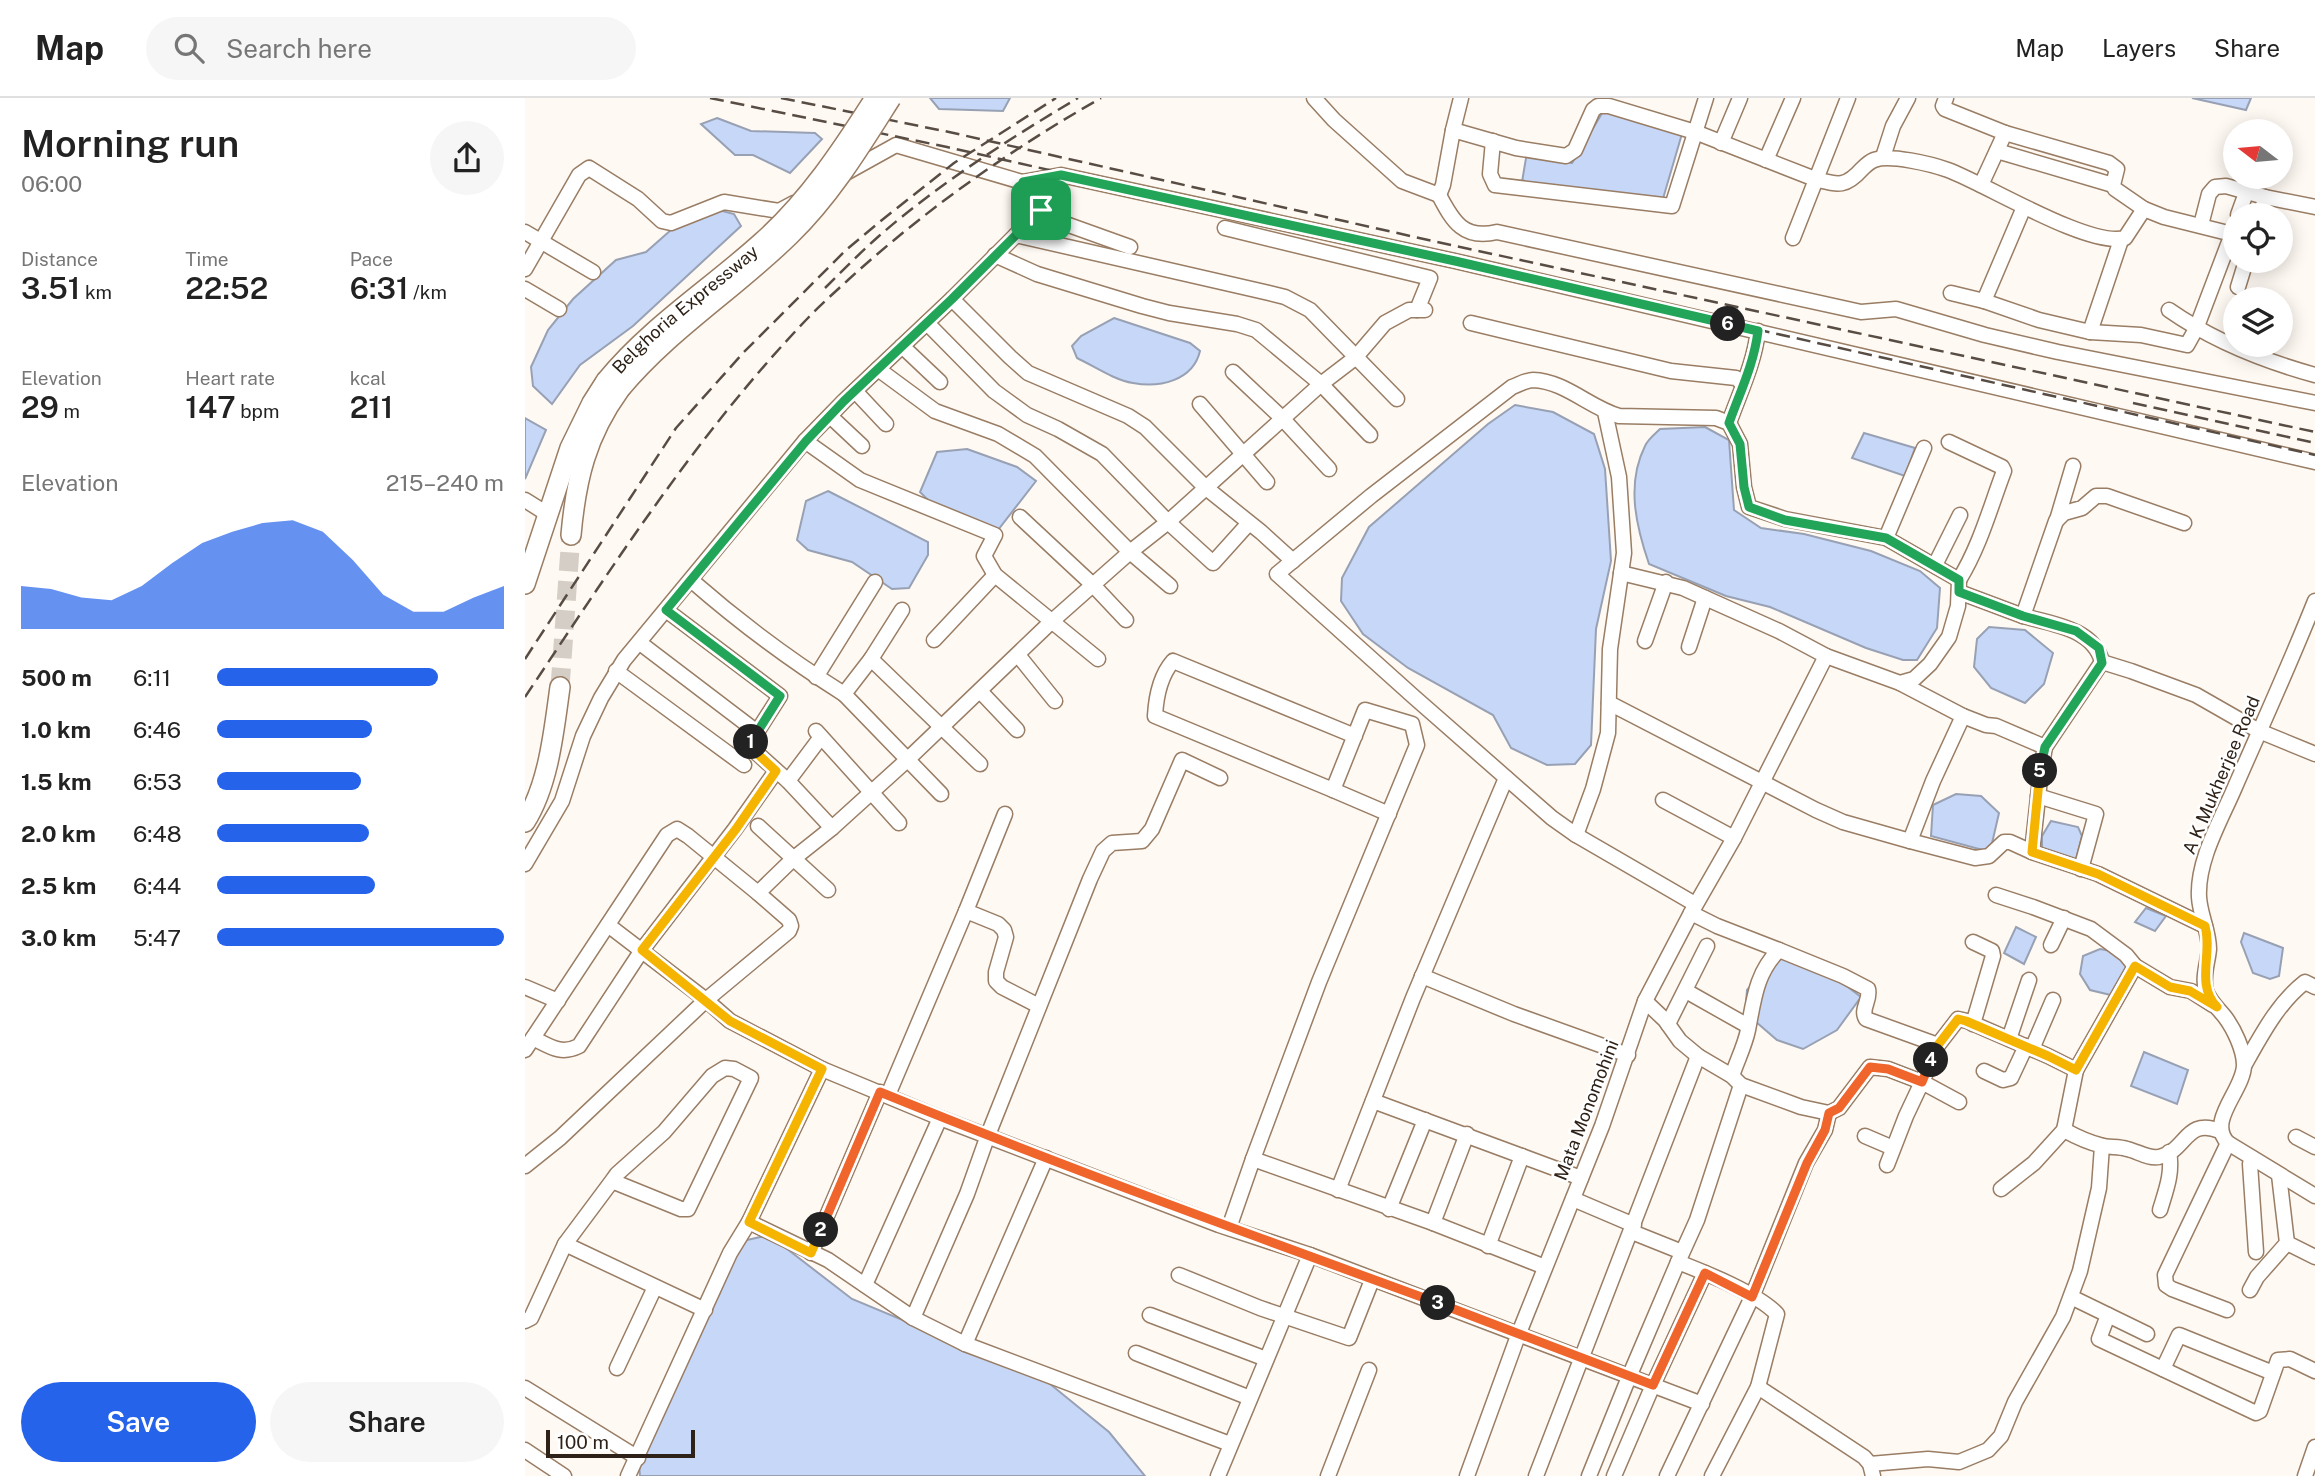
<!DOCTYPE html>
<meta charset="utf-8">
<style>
body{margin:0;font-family:"Public Sans",sans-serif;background:#f6f6f6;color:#222;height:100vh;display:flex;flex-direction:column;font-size:26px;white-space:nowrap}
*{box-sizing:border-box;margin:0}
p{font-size:23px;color:#767676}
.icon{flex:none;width:38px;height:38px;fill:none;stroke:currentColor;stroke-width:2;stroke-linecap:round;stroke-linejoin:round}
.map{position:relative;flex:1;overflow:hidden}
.sheet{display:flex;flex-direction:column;background:#fff;width:525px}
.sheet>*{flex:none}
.needle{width:46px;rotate:286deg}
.buttons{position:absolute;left:1698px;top:21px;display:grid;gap:14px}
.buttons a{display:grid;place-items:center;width:70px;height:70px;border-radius:50%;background:#fff;box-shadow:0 4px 18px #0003;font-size:35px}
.scale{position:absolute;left:21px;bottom:18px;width:149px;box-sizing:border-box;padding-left:7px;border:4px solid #2e2218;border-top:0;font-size:19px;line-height:24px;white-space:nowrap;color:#2e2218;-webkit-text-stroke:5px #fff;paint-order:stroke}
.pin{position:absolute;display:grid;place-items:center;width:60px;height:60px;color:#fff;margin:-30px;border-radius:14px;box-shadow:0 4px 10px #0006}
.km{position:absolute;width:35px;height:35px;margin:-18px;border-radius:50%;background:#222;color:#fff;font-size:19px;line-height:35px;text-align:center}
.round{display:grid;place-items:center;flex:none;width:74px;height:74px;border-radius:37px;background:#f6f6f6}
.overview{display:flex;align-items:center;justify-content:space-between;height:119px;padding:0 21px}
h1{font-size:38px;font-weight:600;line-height:52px}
.stats{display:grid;grid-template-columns:repeat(3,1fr);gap:10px;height:119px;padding:7px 21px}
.stats div{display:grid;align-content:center}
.stats b{font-size:30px;font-weight:600}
.stats small{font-size:19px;font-weight:400}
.stats p{font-size:19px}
.chart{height:196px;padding:14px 21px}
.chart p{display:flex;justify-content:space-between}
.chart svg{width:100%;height:126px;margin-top:7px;fill:#2563eb;opacity:.7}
.primary-button{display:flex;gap:14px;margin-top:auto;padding:14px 21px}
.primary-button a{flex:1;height:80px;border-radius:42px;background:#2563eb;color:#fff;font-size:28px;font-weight:600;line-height:80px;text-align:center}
.primary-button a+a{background:#f6f6f6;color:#222}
ul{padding:0 21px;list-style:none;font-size:23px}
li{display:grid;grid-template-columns:112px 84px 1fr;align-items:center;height:52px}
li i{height:18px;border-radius:9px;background:#2563eb}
header{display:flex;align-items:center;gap:42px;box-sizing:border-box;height:98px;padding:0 35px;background:#fff;border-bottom:2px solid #e0e0e0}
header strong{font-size:33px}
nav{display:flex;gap:38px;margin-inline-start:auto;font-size:24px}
.search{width:490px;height:63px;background:#f6f6f6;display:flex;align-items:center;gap:18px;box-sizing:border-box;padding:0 24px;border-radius:38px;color:#767676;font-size:26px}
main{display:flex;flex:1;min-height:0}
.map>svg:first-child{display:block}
</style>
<header>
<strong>Map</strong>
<div class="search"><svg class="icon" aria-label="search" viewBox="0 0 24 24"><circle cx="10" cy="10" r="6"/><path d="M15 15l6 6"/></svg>Search here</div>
<nav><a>Map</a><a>Layers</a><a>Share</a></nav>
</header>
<main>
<section class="sheet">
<div class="overview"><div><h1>Morning run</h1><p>06:00</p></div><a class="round"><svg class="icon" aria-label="share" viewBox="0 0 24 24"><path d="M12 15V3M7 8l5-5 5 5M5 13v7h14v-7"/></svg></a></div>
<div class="stats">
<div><p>Distance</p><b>3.51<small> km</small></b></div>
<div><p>Time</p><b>22:52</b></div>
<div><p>Pace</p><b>6:31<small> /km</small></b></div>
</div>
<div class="stats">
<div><p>Elevation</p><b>29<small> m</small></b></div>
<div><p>Heart rate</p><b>147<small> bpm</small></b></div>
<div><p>kcal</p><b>211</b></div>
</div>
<div class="chart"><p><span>Elevation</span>215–240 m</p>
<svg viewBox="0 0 160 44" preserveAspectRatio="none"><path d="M0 44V29L10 30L20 33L30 34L40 29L50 21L60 14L70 10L80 7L90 6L100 10L110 20L120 32L130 38L140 38L150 33L160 29V44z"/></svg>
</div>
<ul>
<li><b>500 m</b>6:11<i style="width:77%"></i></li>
<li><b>1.0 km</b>6:46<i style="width:54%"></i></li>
<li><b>1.5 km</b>6:53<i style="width:50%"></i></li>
<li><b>2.0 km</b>6:48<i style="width:53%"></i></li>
<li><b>2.5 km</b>6:44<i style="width:55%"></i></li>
<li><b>3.0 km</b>5:47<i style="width:100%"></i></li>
</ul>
<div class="primary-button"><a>Save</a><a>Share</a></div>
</section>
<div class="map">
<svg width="1790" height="1378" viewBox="0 0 1790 1378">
<rect width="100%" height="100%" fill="#fff9f3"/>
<g fill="#c6d7f7" stroke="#98a1b4" stroke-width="2">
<polygon points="405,0 485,0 478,13 414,11"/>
<polygon points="1667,0 1726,0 1721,12"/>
<polygon points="1082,7 1159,29 1137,104 997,84 1002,54 1047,65"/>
<polygon points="192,20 226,33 290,35 297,41 265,75 228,57 210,57 176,26"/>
<polygon points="186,110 209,116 216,128 108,228 55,267 27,306 8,288 6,269 23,232 48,201 91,162 121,154 147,131"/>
<path d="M589 220 665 245 675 253C668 283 634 290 608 285 589 282 569 268 552 260L547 248 556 238Z"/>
<polygon points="990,307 1028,314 1069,336 1080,371 1086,463 1071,531 1066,647 1050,666 1022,667 986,650 968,617 883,570 838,536 816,503 817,480 844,429 963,326"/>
<polygon points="0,320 21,332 0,381"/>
<path d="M1180 329 1204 342 1209 412 1236 430 1279 436 1346 453 1395 473 1415 490 1412 530 1392 562H1378L1341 550 1245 509 1201 498 1124 466C1111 428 1101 386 1120 348 1123 341 1130 336 1135 331Z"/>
<polygon points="1339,335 1390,350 1380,378 1327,360"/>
<polygon points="442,351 492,369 511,383 473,432 409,408 395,394 412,354"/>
<polygon points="303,393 403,444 403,457 384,490 367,491 327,464 283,452 272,442 281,403"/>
<polygon points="1464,529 1500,532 1528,555 1519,586 1500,605 1466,590 1449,569 1452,541"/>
<polygon points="1431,696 1456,698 1474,715 1465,754 1406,738 1408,707"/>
<polygon points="1526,723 1553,729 1557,738 1550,765 1517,757 1517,738"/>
<polygon points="1621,810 1641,818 1630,833 1610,824"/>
<polygon points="1491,829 1511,839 1499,866 1479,855"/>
<polygon points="1719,835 1758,850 1754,878 1745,881 1728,875 1716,844"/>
<polygon points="1259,851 1294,867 1336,899 1312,932 1278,951 1252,942 1223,917 1221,905 1222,892"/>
<polygon points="1575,851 1592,854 1605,866 1590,898 1565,892 1555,876 1558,858"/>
<polygon points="1619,954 1663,972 1652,1006 1606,988"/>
<polygon points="244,1137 327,1201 519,1281 584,1334 620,1378 115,1378 113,1353 157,1255 194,1197 213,1144"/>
</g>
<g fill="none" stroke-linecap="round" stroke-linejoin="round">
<polyline stroke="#d5cec7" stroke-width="19" stroke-dasharray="19 10" stroke-linecap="butt" points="35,589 46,437"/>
<defs>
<g id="minor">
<path d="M789 0 809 22 877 83 914 97 918 87 928 32 991 50 1041 58 1050 52 1068 12 1073 8H1084L1170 34 1290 81C1313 87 1320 90 1337 71 1341 67 1344 64 1349 62 1365 56 1406 66 1423 72 1461 86 1564 150 1600 140L1619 111 1639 119 1707 136 1671 231 1662 247 1616 237 1565 234 1514 222 1459 203"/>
<polyline points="1421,0 1418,8 1420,11 1480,35"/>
<polyline points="928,32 936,0"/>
<polyline points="968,43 965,76 970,87 1147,108 1181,0"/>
<polyline points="1196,45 1215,0"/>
<polyline points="1472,53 1588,87"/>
<polyline points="1358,59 1368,28 1383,0"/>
<polyline points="1241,62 1268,0"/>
<polyline points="317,77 371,47 497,84"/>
<polyline points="1456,87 1480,35 1584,65 1592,71 1588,87 1590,91 1619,111"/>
<path d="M914 97C928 124 939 142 972 134L1336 214 1371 211 1460 237 1533 254 1790 305"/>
<polyline points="513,116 605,149"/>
<polyline points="1713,117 1721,95"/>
<polyline points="1736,117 1740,99 1790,109"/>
<polyline points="1676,127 1684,96 1690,89 1701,88 1740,99"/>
<polyline points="700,130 905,180 892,212"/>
<polyline points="0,134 68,174"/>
<polyline points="491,137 744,195 760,199 785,212 872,301"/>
<polyline points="1268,140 1323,0"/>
<polyline points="470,157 512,176 617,208 644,215 712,226 731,232 796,286 845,337"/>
<polyline points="0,171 54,77 64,70 113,101 137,123 146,125 199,104 254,113 269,105"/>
<polyline points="1713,189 1721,163"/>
<polyline points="0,191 34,211"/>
<polyline points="1426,195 1459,203 1499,109"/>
<polyline points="427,201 485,259 503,275 603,318 620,329 680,389 736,434 768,463"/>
<path d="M1644 212C1687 242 1739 263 1790 277"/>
<polyline points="402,225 469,293 502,317 533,331 577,356 643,424 688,465 724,425"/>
<polyline points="946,225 1146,273 1211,280 1218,286"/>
<polyline points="1565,234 1596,142"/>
<polyline points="377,248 415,284"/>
<polyline points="353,271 410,313 473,336 510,358 605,454 645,488"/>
<polyline points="708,274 756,319 804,371"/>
<polyline points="330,293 361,326"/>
<polyline points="675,306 742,384"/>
<polyline points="305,318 337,348"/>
<path d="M1204 325C1215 294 1229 266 1233 233"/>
<polyline points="280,343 335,382 470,437 459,458 470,477 573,561"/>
<path d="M1424 344 1477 369 1479 373C1465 410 1455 448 1434 482"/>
<polyline points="0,402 24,417"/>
<polyline points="495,419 568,487 601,522"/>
<polyline points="1532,422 1548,368"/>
<polyline points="1361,440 1399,350"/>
<polyline points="1410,467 1435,417"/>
<path d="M1096 475 1158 490 1254 533 1301 558 1375 585 1389 581 1405 566 1424 539 1433 508 1434 482 1361 440 1260 421 1224 409 1219 389 1215 346 1204 325 1191 320 1094 318C1065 310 1040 283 1008 282 1001 282 993 287 987 289L846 398 752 476 889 599 1027 720 1051 737 1170 806"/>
<path d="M166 482C214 524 265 562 319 596L346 561 377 512"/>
<polyline points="1434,494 1498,518 1531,423 1539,415 1557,410 1571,398 1582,398 1659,425"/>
<path d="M1790 503C1765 566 1737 627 1710 689 1696 722 1672 762 1674 799 1675 817 1684 833 1684 851 1683 864 1677 879 1681 893 1685 904 1693 910 1700 919 1709 931 1719 952 1719 967 1719 992 1681 1023 1703 1045L1790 1098"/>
<path d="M1498 518C1528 526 1569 531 1577 564"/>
<polyline points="409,542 470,477"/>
<polyline points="1120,543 1141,484"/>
<polyline points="115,545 232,634 255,598 141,512"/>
<polyline points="1164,549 1180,500"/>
<polyline points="493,557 530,603"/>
<polyline points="346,561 455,666"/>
<polyline points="91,573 219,667"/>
<polyline points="291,579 350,484"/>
<polyline points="1375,585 1438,618 1461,627 1471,628 1520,649 1577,564 1606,573 1671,597 1734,633 1790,656"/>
<polyline points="455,593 492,632"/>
<polyline points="319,596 416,696"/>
<polyline points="1084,605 1291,712 1318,724 1385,743"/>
<polyline points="1438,618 1408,683 1385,743 1450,760 1464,758 1479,744 1485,744 1507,754"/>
<polyline points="291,633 374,725"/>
<polyline points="232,634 224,648 263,683 307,730"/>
<polyline points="1520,649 1516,672 1507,754 1573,776 1680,828"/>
<polyline points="263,683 296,639"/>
<polyline points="808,692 864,716"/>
<polyline points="1513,698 1571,716 1556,771"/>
<polyline points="1138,702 1209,740"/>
<polyline points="233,728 303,792"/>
<polyline points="1051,737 1068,691 1083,635 1085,551 1099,455 1094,379 1080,314"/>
<polyline points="0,766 37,703 58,638 76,600 99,562 280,343 319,303 427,201 516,112 497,84 536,77 930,163 1790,364"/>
<polyline points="1471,797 1508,809 1566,831 1601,857 1610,868 1645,889 1666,893 1688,907"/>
<polyline points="441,813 480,716"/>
<polyline points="1166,815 1192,828 1254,852"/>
<polyline points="1448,844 1467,853 1468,858 1448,926"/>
<polyline points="1526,847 1539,820"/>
<polyline points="897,878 989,916 1103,957"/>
<polyline points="0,889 33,903"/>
<polyline points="1161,893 1223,928"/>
<path d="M1120 903 1140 922 1155 943 1173 958 1207 978 1216 987 1276 1009 1304 1015 1314 1010 1345 969 1363 971 1397 984 1413 947 1433 921 1442 923 1523 958 1551 972 1539 1032C1550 1038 1562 1044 1575 1047 1583 1050 1593 1048 1602 1051 1612 1053 1623 1061 1634 1059 1662 1053 1660 1019 1695 1033"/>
<polyline points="1143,926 1182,848"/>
<path d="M8 940C26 949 36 957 54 948L117 852 210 731 251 673"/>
<polyline points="1484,941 1504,882"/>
<polyline points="1507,951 1528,902"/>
<polyline points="0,952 142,737 152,731 163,738 233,795"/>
<path d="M1720 966C1737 936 1753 905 1780 884L1790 889"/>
<polyline points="297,971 205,923 181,902 264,833 266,828 264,822 233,795 268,761 307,730 381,663 526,524 605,454 643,424 796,286 830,260 860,225 884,212 900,212"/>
<polyline points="1551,972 1610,868"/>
<polyline points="1459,973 1478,982 1486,980 1501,948"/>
<path d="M1207 978C1212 963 1220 947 1223 932 1229 901 1231 875 1254 852L1318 878 1343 891C1346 902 1335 911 1341 921L1413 947"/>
<polyline points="363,997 441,813 473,826 479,832 481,839 471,874 471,883 477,889 514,908"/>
<polyline points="848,1003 1056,1080"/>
<polyline points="1340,1038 1368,1050"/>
<polyline points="1771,1039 1790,1049"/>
<polyline points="1727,1060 1725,1066 1731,1154"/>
<path d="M728 1061 794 884 892 647 887 626 840 612 808 692 630 618C631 599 635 578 648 563L830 638"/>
<polyline points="1362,1067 1381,1018 1397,984 1434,1004"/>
<polyline points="0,1068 35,1040 181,902 83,827"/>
<polyline points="1476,1091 1509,1065 1539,1032"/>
<polyline points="813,1092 888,900 981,680"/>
<polyline points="1048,1101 1109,1127"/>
<polyline points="864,1111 900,1022"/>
<path d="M1635 1112C1641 1092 1648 1075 1644 1054"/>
<polyline points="224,1124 303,1162 388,1220 440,1246 705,1346"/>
<polyline points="908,1125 942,1036"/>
<polyline points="704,1130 728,1061 908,1125 1020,1169"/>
<polyline points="1107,1134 1157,1154"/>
<polyline points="1762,1145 1790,1159"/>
<polyline points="40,1146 87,1083 92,1076 139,1034 187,978 200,970 209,971 226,980 163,1111 156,1111 87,1083"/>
<polyline points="963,1148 997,1058"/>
<polyline points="286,1155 355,994"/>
<polyline points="654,1177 735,1210 824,1240 847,1182"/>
<polyline points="340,1187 415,1020"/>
<polyline points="1725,1192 1732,1179 1762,1145 1754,1077"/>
<polyline points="1546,1199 1622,1236"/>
<polyline points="1702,1212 1647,1191 1641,1187 1640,1177 1703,1045"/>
<polyline points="625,1217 741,1261"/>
<polyline points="1583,1217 1574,1241 1731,1315 1735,1313 1753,1262 1765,1261 1790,1273"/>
<polyline points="388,1220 442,1096 463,1037 565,781 578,753 587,745 617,743 627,731 657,662 695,680"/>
<polyline points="0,1223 6,1220 40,1146 180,1212"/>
<polyline points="440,1246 521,1060"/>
<polyline points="611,1255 725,1300"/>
<polyline points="92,1270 130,1189"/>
<polyline points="1638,1271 1654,1237 1748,1275"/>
<polyline points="1233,1289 1339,1359 1345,1366 1348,1378"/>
<polyline points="0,1290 113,1360"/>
<polyline points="0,1352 39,1378"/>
<polyline points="1345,1366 1403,1361 1434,1364 1463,1352 1476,1338 1490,1304 1538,1219 1555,1173 1574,1090 1577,1048"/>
<polyline points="103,1378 205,1155 224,1124 297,971 415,1020 694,1127 785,1157 1177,1306"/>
<polyline points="693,1378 785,1157"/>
<polyline points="803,1378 844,1272"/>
<polyline points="942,1378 994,1235 1077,1028 1120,903 1166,815 1209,740 1301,558"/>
<polyline points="1011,1378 1173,958"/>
<polyline points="1064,1378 1104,1279 1153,1164"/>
<polyline points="1089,1378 1128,1287 1180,1175"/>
<polyline points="1142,1378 1227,1199 1281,1065 1300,1032 1304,1015"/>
<path d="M1187 1378 1233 1289 1252 1216C1232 1195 1181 1175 1153 1164L1172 1122 1216 987"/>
<polyline points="1780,1378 1790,1349"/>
</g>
<g id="highway">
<path d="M46 437C51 381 61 338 95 291"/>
<polyline points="0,486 45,350 67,305 81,283"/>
<path d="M0 724C24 686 29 632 35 589"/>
</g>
</defs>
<use href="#minor" stroke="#997d64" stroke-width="17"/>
<use href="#highway" stroke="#997d64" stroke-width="22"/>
<use href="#minor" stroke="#fff" stroke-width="14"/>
<use href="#highway" stroke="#fff" stroke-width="19"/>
<g stroke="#584d44" stroke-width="2.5" stroke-dasharray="14 7" stroke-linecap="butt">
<polyline points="185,0 422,49 1790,357"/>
<polyline points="256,0 424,34 912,144 1790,334"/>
<path d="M300 190C318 172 336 154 354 138 415 85 484 41 553 0"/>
<polyline points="1608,305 1790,345"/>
<polyline points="0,561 151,330 219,254 321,152 357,122 429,65 531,0"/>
<path d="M0 599C87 469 173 335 281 222 294 208 309 195 323 182 401 111 485 52 576 0"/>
</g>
<defs>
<g id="highway-bridge">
<path id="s1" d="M81 283C126 228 185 191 237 144 283 103 317 52 350 0"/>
<path d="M95 291C144 232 210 191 265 137 306 97 335 49 366 0"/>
</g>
</defs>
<use href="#highway-bridge" stroke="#997d64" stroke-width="22" stroke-linecap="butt"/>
<use href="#highway-bridge" stroke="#fff" stroke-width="19"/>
</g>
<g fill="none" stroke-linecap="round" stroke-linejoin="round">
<defs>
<polyline id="split-1" points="226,644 255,598 141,512 281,343 319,303 427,201 516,112"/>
<polyline id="split-2" points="226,644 224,648 251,673 211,731 117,852 205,923 297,971 224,1124 286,1155 296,1132"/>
<path id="split-3" d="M296 1132 355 994C539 1069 726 1137 913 1205"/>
<polyline id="split-4" points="913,1205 1128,1287 1180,1175 1227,1199 1282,1065 1300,1032 1304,1015 1314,1010 1345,969 1363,971 1397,984 1406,962"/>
<path id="split-5" d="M1406 962 1413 947 1433 921 1441 923 1523 958 1551 972 1610 868 1645 889 1665 893 1692 909C1670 887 1688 855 1680 828L1573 776 1507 754 1515 673"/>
<path id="split-6" d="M1203 226 1233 233C1229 266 1215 294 1204 325L1215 346 1219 389 1224 409 1260 422 1361 440 1434 482V494L1498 518 1551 533 1574 550 1577 565 1520 649 1515 673"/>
<polyline id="split-7" points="516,112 498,84 536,77 930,163 1203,226"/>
</defs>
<use href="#split-1" stroke="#fff" stroke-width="14"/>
<use href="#split-2" stroke="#fff" stroke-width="14"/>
<use href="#split-3" stroke="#fff" stroke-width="14"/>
<use href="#split-4" stroke="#fff" stroke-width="14"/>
<use href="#split-5" stroke="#fff" stroke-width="14"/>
<use href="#split-6" stroke="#fff" stroke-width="14"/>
<use href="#split-7" stroke="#fff" stroke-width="14"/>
<use href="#split-1" stroke="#22a559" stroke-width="9"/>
<use href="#split-2" stroke="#f5b400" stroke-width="9"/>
<use href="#split-3" stroke="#f0652b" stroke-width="9"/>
<use href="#split-4" stroke="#f0652b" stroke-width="9"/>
<use href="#split-5" stroke="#f5b400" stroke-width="9"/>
<use href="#split-6" stroke="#22a559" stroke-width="9"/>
<use href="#split-7" stroke="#22a559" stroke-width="9"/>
</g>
<g text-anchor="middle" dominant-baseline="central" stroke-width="5" stroke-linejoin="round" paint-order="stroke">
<g font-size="18" fill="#2e2218" stroke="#fff">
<text stroke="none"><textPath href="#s1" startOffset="107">Belghoria Expressway</textPath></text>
<text transform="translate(1696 677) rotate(-67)">A K Mukherjee Road</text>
<text transform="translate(1061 1012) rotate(-69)">Mata Monomohini</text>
</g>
</g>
</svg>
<div class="buttons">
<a><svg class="needle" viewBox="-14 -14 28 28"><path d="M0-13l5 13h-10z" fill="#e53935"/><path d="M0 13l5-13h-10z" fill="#767676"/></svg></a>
<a><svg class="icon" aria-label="locate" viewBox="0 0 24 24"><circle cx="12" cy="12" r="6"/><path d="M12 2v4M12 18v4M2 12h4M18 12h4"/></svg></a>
<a><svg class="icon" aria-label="layers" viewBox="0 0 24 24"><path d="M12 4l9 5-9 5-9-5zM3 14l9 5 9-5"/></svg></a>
</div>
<div class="scale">100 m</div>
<div class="pin" style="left:516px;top:112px;background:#1e9e55"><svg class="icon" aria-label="arrive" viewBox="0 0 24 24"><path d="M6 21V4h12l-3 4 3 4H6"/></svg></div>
<b class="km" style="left:226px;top:644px">1</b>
<b class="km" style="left:296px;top:1132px">2</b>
<b class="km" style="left:913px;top:1205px">3</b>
<b class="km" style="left:1406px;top:962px">4</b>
<b class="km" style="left:1515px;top:673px">5</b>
<b class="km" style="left:1203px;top:226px">6</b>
</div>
</main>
